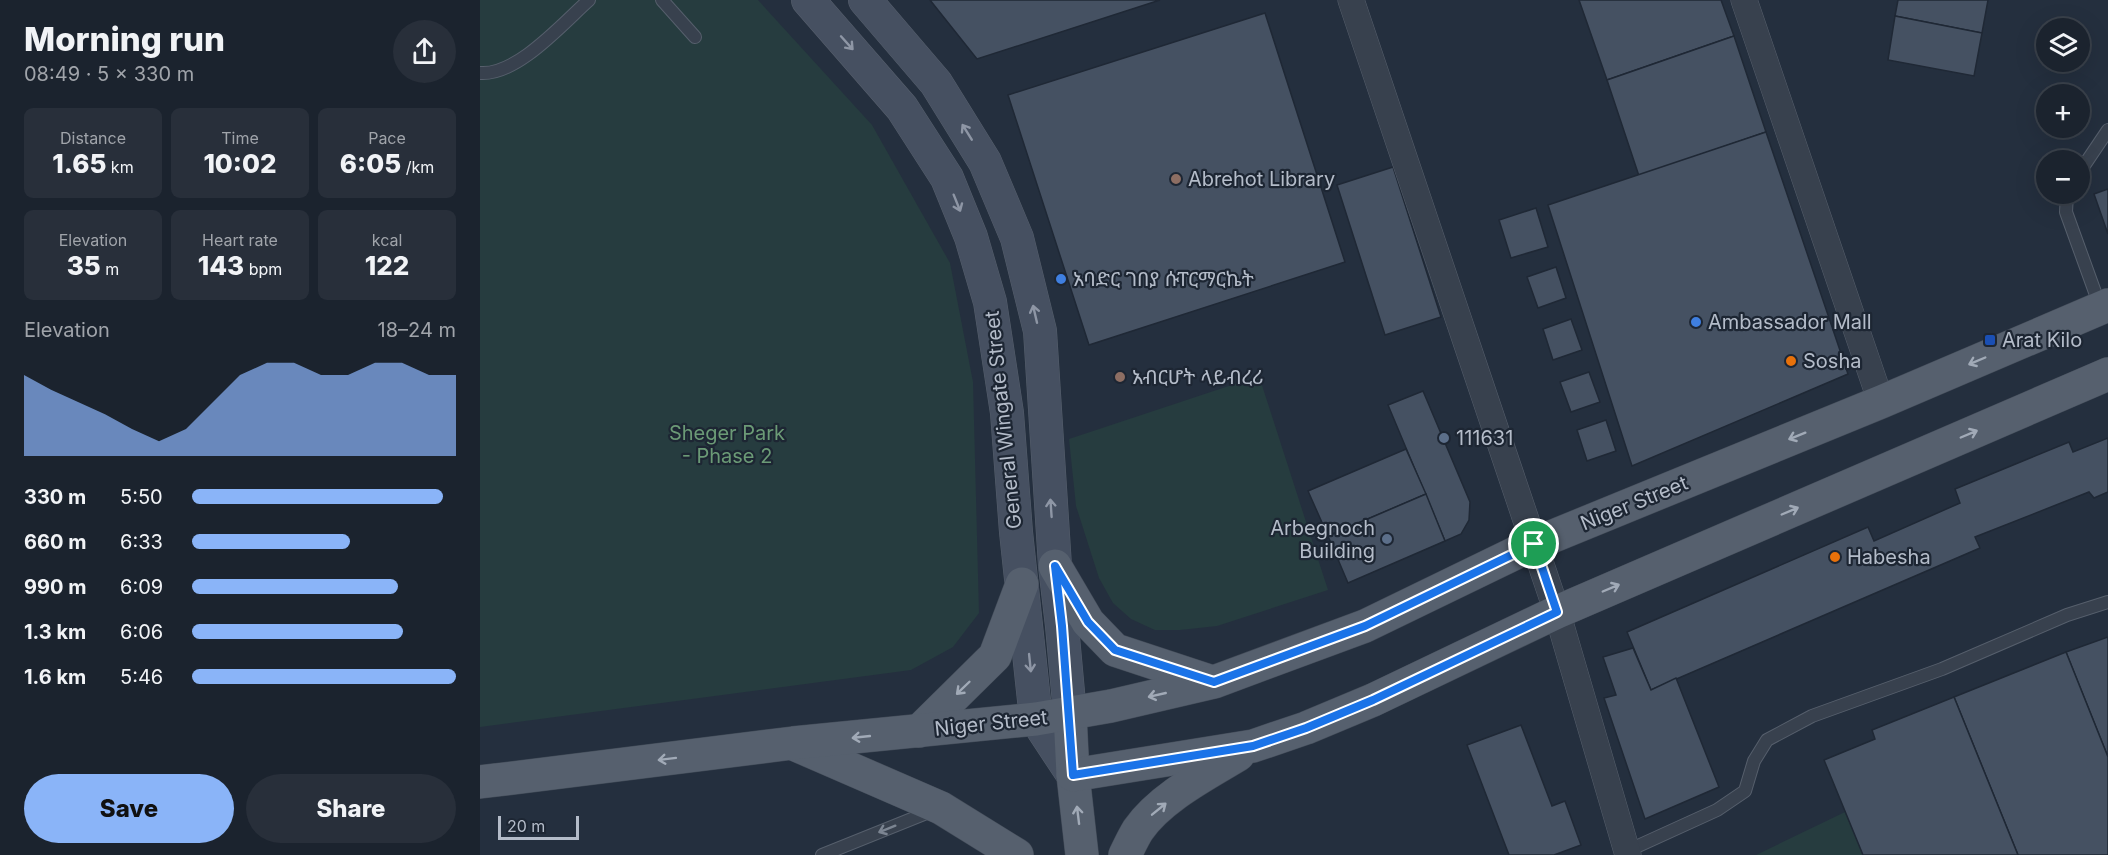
<!DOCTYPE html>
<meta charset="utf-8">
<style>
body{margin:0;font-family:Inter,"Noto Sans Ethiopic",sans-serif;background:#282f3a;color:#f1f3f6;height:100vh;display:flex;flex-direction:column;font-size:22px;white-space:nowrap}
*{box-sizing:border-box;margin:0}
p{font-size:20px;color:#a0a4aa}
.icon{flex:none;width:33px;height:33px;fill:none;stroke:currentColor;stroke-width:2;stroke-linecap:round;stroke-linejoin:round}
.map{position:relative;flex:1;overflow:hidden}
.drawer{display:flex;flex-direction:column;background:#1b232e;width:480px}
.drawer>*{flex:none}
.fabs{position:absolute;left:1556px;top:18px;display:grid;gap:12px}
.fabs a{display:grid;place-items:center;width:54px;height:54px;border-radius:50%;background:#1b232e;box-shadow:0 6px 24px #0002,0 0 0 2px #39404a;font-size:30px}
.scale{position:absolute;left:18px;bottom:15px;width:81px;box-sizing:border-box;padding-left:6px;border:3px solid #b4bcc9;border-top:0;font-size:16px;line-height:21px;white-space:nowrap;color:#b4bcc9;-webkit-text-stroke:4px #1d2633;paint-order:stroke}
.pin{position:absolute;display:grid;place-items:center;width:51px;height:51px;color:#fff;margin:-26px;border:3px solid #fff;border-radius:50%;box-shadow:0 2px 6px #0007}
.round{display:grid;place-items:center;flex:none;width:63px;height:63px;border-radius:32px;background:#282f3a}
.head{display:flex;align-items:center;justify-content:space-between;height:102px;padding:0 24px}
h1{font-size:33px;font-weight:800;line-height:45px}
.figures{display:grid;grid-template-columns:repeat(3,1fr);gap:9px;height:102px;padding:6px 24px}
.figures div{display:grid;align-content:center;border-radius:9px;background:#282f3a;text-align:center}
.figures b{font-size:26px;font-weight:800}
.figures small{font-size:16px;font-weight:400}
.figures p{font-size:16px}
.chart{height:168px;padding:12px 24px}
.chart p{display:flex;justify-content:space-between}
.chart svg{width:100%;height:108px;margin-top:6px;fill:#8ab4f8;opacity:.7}
.cta{display:flex;gap:12px;margin-top:auto;padding:12px 24px}
.cta a{flex:1;height:69px;border-radius:36px;background:#8ab4f8;color:#111;font-size:24px;font-weight:800;line-height:69px;text-align:center}
.cta a+a{background:#282f3a;color:#f1f3f6}
ul{padding:0 24px;list-style:none;font-size:20px}
li{display:grid;grid-template-columns:96px 72px 1fr;align-items:center;height:45px}
li i{height:15px;border-radius:8px;background:#8ab4f8}
main{display:flex;flex:1;min-height:0}
.map>svg:first-child{display:block}
</style>
<main>
<section class="drawer">
<div class="head"><div><h1>Morning run</h1><p>08:49 · 5 × 330 m</p></div><a class="round"><svg class="icon" aria-label="share" viewBox="0 0 24 24"><path d="M12 15V3M7 8l5-5 5 5M5 13v7h14v-7"/></svg></a></div>
<div class="figures">
<div><p>Distance</p><b>1.65<small> km</small></b></div>
<div><p>Time</p><b>10:02</b></div>
<div><p>Pace</p><b>6:05<small> /km</small></b></div>
</div>
<div class="figures">
<div><p>Elevation</p><b>35<small> m</small></b></div>
<div><p>Heart rate</p><b>143<small> bpm</small></b></div>
<div><p>kcal</p><b>122</b></div>
</div>
<div class="chart"><p><span>Elevation</span>18–24 m</p>
<svg viewBox="0 0 160 44" preserveAspectRatio="none"><path d="M0 44V11L10 17L20 22L30 27L40 33L50 38L60 33L70 22L80 11L90 6L100 6L110 11L120 11L130 6L140 6L150 11L160 11V44z"/></svg>
</div>
<ul>
<li><b>330 m</b>5:50<i style="width:95%"></i></li>
<li><b>660 m</b>6:33<i style="width:60%"></i></li>
<li><b>990 m</b>6:09<i style="width:78%"></i></li>
<li><b>1.3 km</b>6:06<i style="width:80%"></i></li>
<li><b>1.6 km</b>5:46<i style="width:100%"></i></li>
</ul>
<div class="cta"><a>Save</a><a>Share</a></div>
</section>
<div class="map">
<svg width="1628" height="855" viewBox="0 0 1628 855">
<rect width="100%" height="100%" fill="#242f3e"/>
<g fill="#263c3f">
<polygon points="0,0 278,0 392,125 470,263 493,382 499,613 473,647 431,670 0,727"/>
<polygon points="779,376 848,590 737,626 700,630 675,630 651,619 633,603 619,578 596,506 589,439"/>
<polygon points="1365,812 1383,855 1276,855"/>
</g>
<g fill="#455162" stroke="#1f2835" stroke-width="1.5">
<polygon points="450,0 680,0 497,59"/>
<polygon points="1099,0 1241,0 1254,36 1127,80"/>
<polygon points="1418,0 1508,0 1502,33 1415,16"/>
<polygon points="785,13 865,262 609,345 528,95"/>
<polygon points="1415,16 1502,33 1494,76 1408,60"/>
<polygon points="1254,36 1286,132 1159,176 1127,80"/>
<polygon points="1286,132 1368,374 1152,466 1068,205"/>
<polygon points="913,167 961,317 905,335 857,185"/>
<polygon points="1628,189 1628,234 1614,194"/>
<polygon points="1056,208 1068,247 1031,258 1019,220"/>
<polygon points="1076,267 1086,298 1058,308 1047,277"/>
<polygon points="1091,319 1102,350 1073,360 1063,329"/>
<polygon points="1109,372 1120,402 1091,412 1080,382"/>
<polygon points="943,391 990,502 989,520 981,534 965,541 908,405"/>
<polygon points="1126,420 1136,451 1107,461 1097,430"/>
<polygon points="1628,438 1628,492 1614,498 1609,492 1495,537 1500,548 1171,690 1147,632 1388,527 1394,541 1480,503 1475,489 1589,442 1593,452"/>
<polygon points="926,449 946,494 848,536 828,491"/>
<polygon points="946,494 965,541 868,583 848,536"/>
<polygon points="1628,637 1628,757 1586,652"/>
<polygon points="1153,648 1171,690 1196,678 1239,787 1165,819 1124,698 1136,695 1123,657"/>
<polygon points="1586,652 1628,757 1628,855 1538,855 1474,697"/>
<polygon points="1474,697 1538,855 1383,855 1344,760 1395,739 1392,730"/>
<polygon points="1041,725 1072,806 1085,801 1101,845 1074,855 1029,855 987,745"/>
</g>
<g fill="none" stroke-linecap="round" stroke-linejoin="round">
<defs>
<g id="lane">
<polyline points="182,0 215,37"/>
<path d="M0 73C37 76 83 23 109 0"/>
<polyline points="1599,173 1628,130"/>
<polyline points="1587,194 1586,212 1620,306"/>
<polyline points="1147,851 1237,810 1265,791 1274,761 1287,740 1332,716 1462,669 1587,615 1628,602"/>
<polyline points="342,855 454,810"/>
</g>
<g id="street">
<polyline points="871,0 1077,612 1148,855"/>
<polyline points="1264,0 1401,402"/>
</g>
<g id="secondary">
<polyline points="328,0 422,108 467,178 491,237 510,302 527,413 536,532 556,719 593,775"/>
<polyline points="385,0 456,83 505,162 537,238 560,331 575,566 582,626 590,714"/>
</g>
<g id="primary">
<polyline points="575,566 608,622 635,650 732,682"/>
<polyline points="590,714 593,775 602,855"/>
<polyline points="439,731 515,656 542,584"/>
<polyline points="316,745 461,808 537,855"/>
<polyline points="593,775 773,746 826,728 893,700 1077,612 1628,374"/>
<polyline points="0,782 313,743 556,719 631,706 734,682 885,626 1054,544 1401,402 1628,305"/>
<path d="M645 855C649 847 653 838 658 830 680 798 725 775 758 755"/>
</g>
</defs>
<use href="#lane" stroke="#565f6c" stroke-width="14"/>
<use href="#street" stroke="#565f6c" stroke-width="27"/>
<use href="#secondary" stroke="#565f6c" stroke-width="34"/>
<use href="#primary" stroke="#414a57" stroke-width="34"/>
<use href="#lane" stroke="#38414e" stroke-width="12"/>
<use href="#street" stroke="#38414e" stroke-width="26"/>
<use href="#secondary" stroke="#465061" stroke-width="33"/>
<use href="#primary" stroke="#56606e" stroke-width="33"/>
</g>
<defs><path id="oneway-shaft" d="M-6 0H5M1.5-3L5.5 0L1.5 3" fill="none" stroke-width="1.6" stroke-linecap="round" stroke-linejoin="round" transform="scale(1.5)"/></defs>
<g stroke="#8e96a5">
<use href="#oneway-shaft" transform="translate(367 43) rotate(48)"/>
<use href="#oneway-shaft" transform="translate(487 132) rotate(-122)"/>
<use href="#oneway-shaft" transform="translate(477 203) rotate(68)"/>
<use href="#oneway-shaft" transform="translate(555 314) rotate(-103)"/>
<use href="#oneway-shaft" transform="translate(571 508) rotate(-94)"/>
<use href="#oneway-shaft" transform="translate(550 663) rotate(84)"/>
</g>
<g stroke="#a1aab7">
<use href="#oneway-shaft" transform="translate(1497 361) rotate(157)"/>
<use href="#oneway-shaft" transform="translate(1489 434) rotate(-23)"/>
<use href="#oneway-shaft" transform="translate(1317 436) rotate(158)"/>
<use href="#oneway-shaft" transform="translate(1310 511) rotate(-23)"/>
<use href="#oneway-shaft" transform="translate(1131 588) rotate(-23)"/>
<use href="#oneway-shaft" transform="translate(483 688) rotate(136)"/>
<use href="#oneway-shaft" transform="translate(677 695) rotate(167)"/>
<use href="#oneway-shaft" transform="translate(381 737) rotate(174)"/>
<use href="#oneway-shaft" transform="translate(187 759) rotate(173)"/>
<use href="#oneway-shaft" transform="translate(679 809) rotate(-39)"/>
<use href="#oneway-shaft" transform="translate(598 815) rotate(-97)"/>
</g>
<use stroke="#7c8592" href="#oneway-shaft" transform="translate(407 829) rotate(158)"/>
<g fill="none" stroke-linecap="round" stroke-linejoin="round">
<defs>
<polygon id="route" points="1054,544 1077,612 893,700 826,728 773,746 593,775 582,626 575,566 608,622 635,650 734,682 885,626"/>
</defs>
<use href="#route" stroke="#fff" stroke-width="12"/>
<use href="#route" stroke="#1a73e8" stroke-width="8"/>
</g>
<g fill="#8d6e63" stroke="#1d2633" stroke-width="2">
<circle cx="696" cy="179" r="6"/>
<circle cx="640" cy="377" r="6"/>
</g>
<g fill="#3f7fe0" stroke="#1d2633" stroke-width="2">
<circle cx="581" cy="279" r="6"/>
<circle cx="1216" cy="322" r="6"/>
</g>
<rect fill="#1a4fb4" stroke="#1d2633" stroke-width="2" x="1504" y="334" width="12" height="12" rx="3"/>
<g fill="#e8710a" stroke="#1d2633" stroke-width="2">
<circle cx="1311" cy="361" r="6"/>
<circle cx="1355" cy="557" r="6"/>
</g>
<g fill="#5c6f8a" stroke="#1d2633" stroke-width="2">
<circle cx="964" cy="438" r="6"/>
<circle cx="907" cy="539" r="6"/>
</g>
<g text-anchor="middle" dominant-baseline="central" stroke-width="4.5" stroke-linejoin="round" paint-order="stroke">
<g font-size="20" fill="#b4bcc9" stroke="#1d2633" text-anchor="start">
<text x="708" y="179">Abrehot Library</text>
<text x="593" y="279">አባድር ገበያ ሱፐርማርኬት</text>
<text x="1228" y="322">Ambassador Mall</text>
<text x="1522" y="340">Arat Kilo</text>
<text x="1323" y="361">Sosha</text>
<text x="652" y="377">አብርሆት ላይብረሪ</text>
<text x="976" y="438">111631</text>
<text x="895" y="528" text-anchor="end">Arbegnoch<tspan x="895" dy="23">Building</tspan></text>
<text x="1367" y="557">Habesha</text>
</g>
<g font-size="20" fill="#b4bcc9" stroke="#1d2633">
<text transform="translate(523 420) rotate(-96)">General Wingate Street</text>
<text transform="translate(1154 503) rotate(-22)">Niger Street</text>
<text transform="translate(511 723) rotate(-6)">Niger Street</text>
</g>
<g font-size="20" fill="#6b9a76" stroke="#1d2633">
<text x="247" y="433">Sheger Park<tspan x="247" dy="23">- Phase 2</tspan></text>
</g>
</g>
</svg>
<div class="fabs">
<a><svg class="icon" aria-label="layers" viewBox="0 0 24 24"><path d="M12 4l9 5-9 5-9-5zM3 14l9 5 9-5"/></svg></a>
<a>+</a>
<a>−</a>
</div>
<div class="scale">20 m</div>
<div class="pin" style="left:1054px;top:544px;background:#1e9e55"><svg class="icon" aria-label="arrive" viewBox="0 0 24 24"><path d="M6 21V4h12l-3 4 3 4H6"/></svg></div>
</div>
</main>
